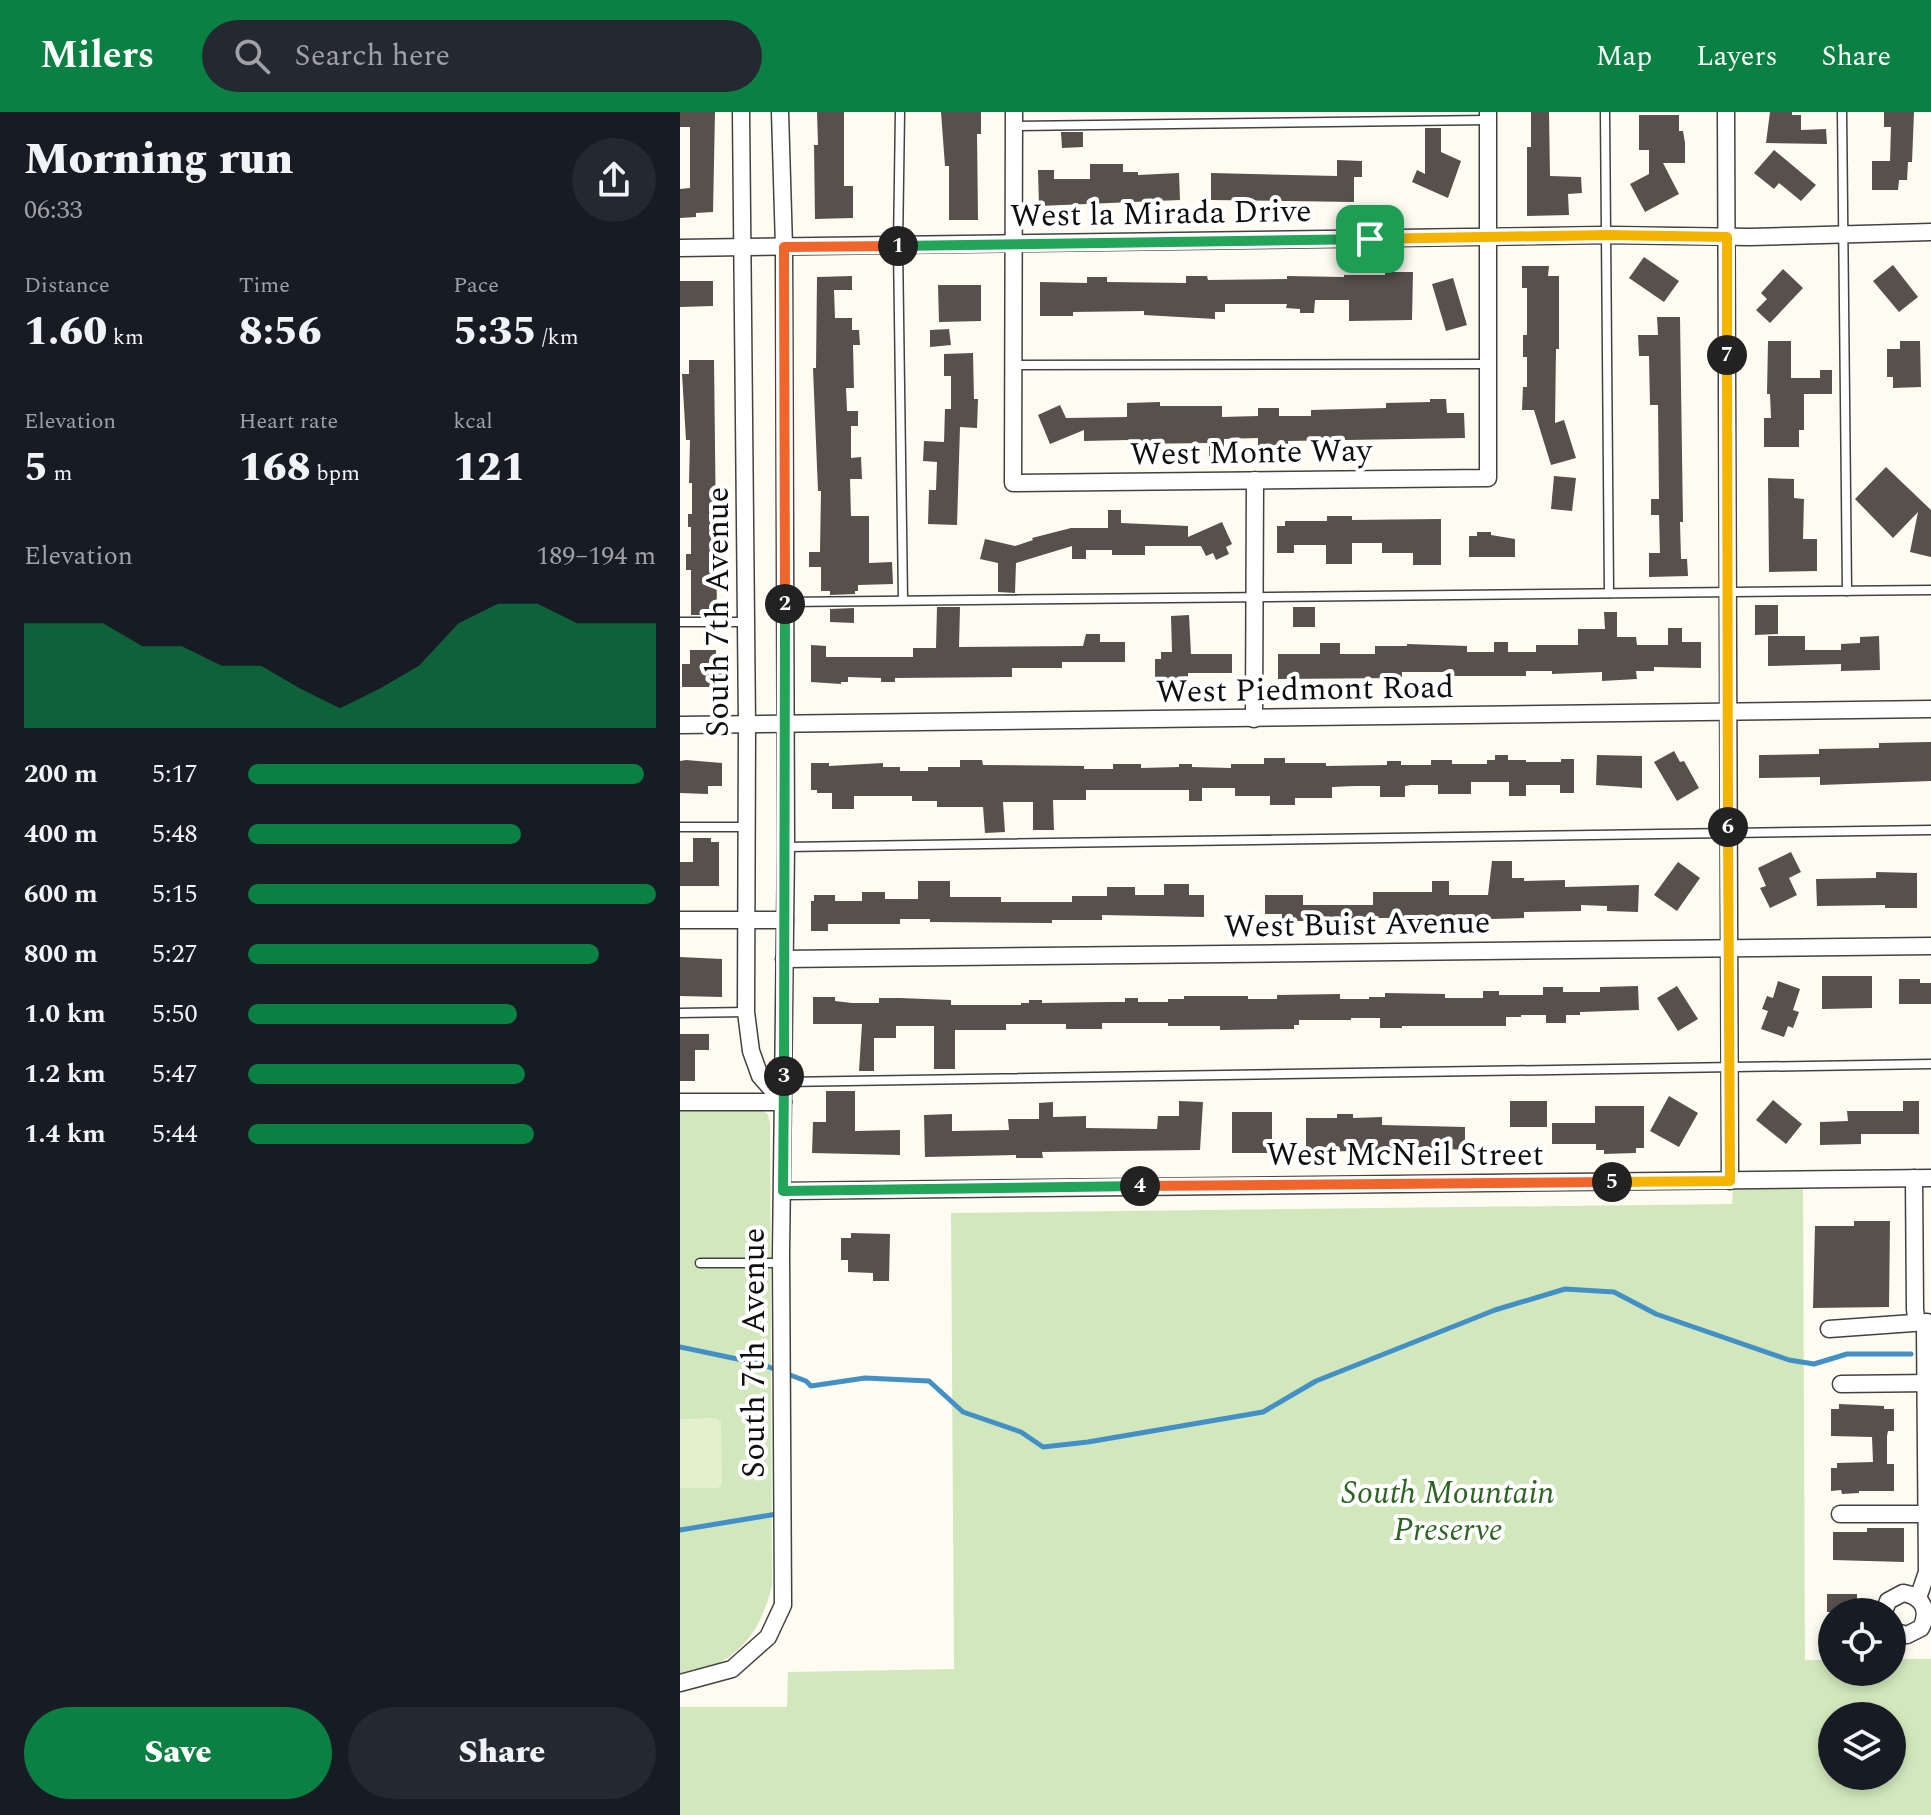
<!DOCTYPE html>
<meta charset="utf-8">
<style>
body{margin:0;font-family:Spectral,serif;background:#242831;color:#f1f3f6;height:100vh;display:flex;flex-direction:column;font-size:30px;white-space:nowrap}
*{box-sizing:border-box;margin:0}
p{font-size:26px;color:#9ea1a6}
.icon{flex:none;width:44px;height:44px;fill:none;stroke:currentColor;stroke-width:2;stroke-linecap:round;stroke-linejoin:round}
.map{position:relative;flex:1;overflow:hidden}
.side{display:flex;flex-direction:column;background:#171b24;width:680px}
.side>*{flex:none}
.fabs{position:absolute;left:1138px;top:1486px;display:grid;gap:16px}
.fabs a{display:grid;place-items:center;width:88px;height:88px;border-radius:50%;background:#171b24;box-shadow:0 4px 12px #0003;font-size:40px}
.pin{position:absolute;display:grid;place-items:center;width:68px;height:68px;color:#fff;margin:-34px;border-radius:16px;box-shadow:0 4px 12px #0006}
.km{position:absolute;width:40px;height:40px;margin:-20px;border-radius:50%;background:#222;color:#fff;font-size:22px;line-height:40px;text-align:center}
.round{display:grid;place-items:center;flex:none;width:84px;height:84px;border-radius:42px;background:#242831}
.overview{display:flex;align-items:center;justify-content:space-between;height:136px;padding:0 24px}
h1{font-size:44px;font-weight:800;line-height:60px}
.figures{display:grid;grid-template-columns:repeat(3,1fr);gap:12px;height:136px;padding:8px 24px}
.figures div{display:grid;align-content:center}
.figures b{font-size:40px;font-weight:800}
.figures small{font-size:22px;font-weight:400}
.figures p{font-size:22px}
.chart{height:224px;padding:16px 24px}
.chart p{display:flex;justify-content:space-between}
.chart svg{width:100%;height:144px;margin-top:8px;fill:#0b8043;opacity:.7}
.button{display:flex;gap:16px;margin-top:auto;padding:16px 24px}
.button a{flex:1;height:92px;border-radius:48px;background:#0b8043;color:#fff;font-size:32px;font-weight:800;line-height:92px;text-align:center}
.button a+a{background:#242831;color:#f1f3f6}
ul{padding:0 24px;list-style:none;font-size:26px}
li{display:grid;grid-template-columns:128px 96px 1fr;align-items:center;height:60px}
li i{height:20px;border-radius:10px;background:#0b8043}
header{display:flex;align-items:center;gap:48px;box-sizing:border-box;height:112px;padding:0 40px;background:#0b8043;color:#fff}
header strong{font-size:38px}
nav{display:flex;gap:44px;margin-inline-start:auto;font-size:28px}
.search{width:560px;height:72px;background:#242831;display:flex;align-items:center;gap:20px;box-sizing:border-box;padding:0 28px;border-radius:44px;color:#9ea1a6;font-size:30px}
main{display:flex;flex:1;min-height:0}
.map>svg:first-child{display:block}
</style>
<header>
<strong>Milers</strong>
<div class="search"><svg class="icon" aria-label="search" viewBox="0 0 24 24"><circle cx="10" cy="10" r="6"/><path d="M15 15l6 6"/></svg>Search here</div>
<nav><a>Map</a><a>Layers</a><a>Share</a></nav>
</header>
<main>
<section class="side">
<div class="overview"><div><h1>Morning run</h1><p>06:33</p></div><a class="round"><svg class="icon" aria-label="share" viewBox="0 0 24 24"><path d="M12 15V3M7 8l5-5 5 5M5 13v7h14v-7"/></svg></a></div>
<div class="figures">
<div><p>Distance</p><b>1.60<small> km</small></b></div>
<div><p>Time</p><b>8:56</b></div>
<div><p>Pace</p><b>5:35<small> /km</small></b></div>
</div>
<div class="figures">
<div><p>Elevation</p><b>5<small> m</small></b></div>
<div><p>Heart rate</p><b>168<small> bpm</small></b></div>
<div><p>kcal</p><b>121</b></div>
</div>
<div class="chart"><p><span>Elevation</span>189–194 m</p>
<svg viewBox="0 0 160 44" preserveAspectRatio="none"><path d="M0 44V12L10 12L20 12L30 19L40 19L50 25L60 25L70 32L80 38L90 32L100 25L110 12L120 6L130 6L140 12L150 12L160 12V44z"/></svg>
</div>
<ul>
<li><b>200 m</b>5:17<i style="width:97%"></i></li>
<li><b>400 m</b>5:48<i style="width:67%"></i></li>
<li><b>600 m</b>5:15<i style="width:100%"></i></li>
<li><b>800 m</b>5:27<i style="width:86%"></i></li>
<li><b>1.0 km</b>5:50<i style="width:66%"></i></li>
<li><b>1.2 km</b>5:47<i style="width:68%"></i></li>
<li><b>1.4 km</b>5:44<i style="width:70%"></i></li>
</ul>
<div class="button"><a>Save</a><a>Share</a></div>
</section>
<div class="map">
<svg width="1251" height="1703" viewBox="0 0 1251 1703">
<rect width="100%" height="100%" fill="#fefcf1"/>
<g fill="#d2e8bc" fill-rule="evenodd">
<path d="M0 995 83 998 88 1003 90 1012 92 1474C78 1529 53 1551 0 1566Z"/>
<path d="M1053 1073 1123 1074 1125 1548H1152V1560H1212V1547H1251V1703H0V1595H107L108 1560 274 1557 271 1101 1052 1092ZM1152 1604H1212V1664H1152Z"/>
</g>
<polygon fill="#e3efcd" points="36,1306 41,1310 42,1372 38,1376 0,1376 0,1307"/>
<g fill="none" stroke-linecap="round" stroke-linejoin="round">
<g stroke="#4390c7" stroke-width="5">
<polyline points="0,1235 81,1252 126,1269 131,1274 185,1266 249,1269 283,1300 341,1320 363,1335 408,1330 583,1300 636,1269 815,1198 885,1177 934,1180 976,1202 1109,1248 1134,1252 1167,1242 1231,1242"/>
<polyline points="0,1418 97,1402"/>
</g>
</g>
<g fill="#57504c">
<polygon points="0,0 35,0 33,100 16,101 16,105 0,106 0,77 10,76 10,15 0,15"/>
<polygon points="137,0 164,0 164,74 173,74 173,106 135,107 134,33 138,33"/>
<polygon points="261,0 301,0 301,22 297,22 298,108 269,108 269,54 265,54"/>
<polygon points="851,0 869,0 870,64 901,65 902,81 888,82 889,103 847,104 847,35 851,35"/>
<polygon points="1090,0 1112,0 1112,3 1121,3 1121,18 1146,17 1147,32 1086,31"/>
<polygon points="1204,0 1234,0 1232,50 1228,50 1227,68 1219,68 1218,78 1192,78 1192,49 1210,49 1211,15 1204,15"/>
<polygon points="959,3 999,3 999,19 1003,19 1005,31 1005,51 983,51 999,82 965,100 950,72 969,62 969,38 959,38"/>
<polygon points="745,16 761,16 761,40 781,49 768,86 732,70 737,58 745,62"/>
<polygon points="381,20 403,20 403,35 382,36"/>
<polygon points="1094,38 1136,73 1121,89 1099,71 1094,77 1074,61"/>
<polygon points="657,48 682,49 682,65 674,65 674,90 531,88 531,61 657,64"/>
<polygon points="410,52 443,52 443,60 458,60 458,63 499,61 500,88 359,94 358,58 374,58 374,67 410,67"/>
<polygon points="964,145 999,169 984,190 949,166"/>
<polygon points="1213,153 1238,185 1219,200 1193,169"/>
<polygon points="842,154 869,154 868,164 879,164 879,237 876,237 875,311 884,308 896,346 871,353 854,298 842,298 843,275 847,275 847,245 843,245 843,223 847,223 847,176 842,176"/>
<polygon points="1103,157 1123,176 1090,211 1076,198 1087,187 1081,181"/>
<polygon points="705,160 733,160 732,208 669,209 669,188 635,188 634,201 620,201 620,197 606,196 607,192 545,192 545,200 535,200 535,207 464,203 464,199 393,200 393,204 360,204 360,170 407,171 407,165 427,165 427,170 506,171 506,164 527,164 528,168 607,167 607,164 664,165 664,163 705,163"/>
<polygon points="172,164 172,178 154,178 155,206 172,206 172,218 179,218 180,233 173,233 174,276 166,276 167,299 178,299 178,314 171,314 171,346 181,345 182,367 170,367 171,404 189,404 189,451 212,450 213,472 178,473 178,479 175,479 175,482 150,483 150,479 141,479 141,455 129,455 129,440 140,440 141,379 138,379 133,256 136,256 137,165"/>
<polygon points="773,166 787,213 766,219 752,172"/>
<polygon points="0,169 33,169 33,194 0,195"/>
<polygon points="258,173 301,173 301,209 259,210"/>
<polygon points="977,205 1000,205 1003,410 1000,410 1001,447 1007,447 1008,464 969,465 969,441 980,441 979,403 971,403 971,387 979,387 978,293 970,293 969,244 959,244 958,223 978,223"/>
<polygon points="269,217 271,233 250,235 250,218"/>
<polygon points="1088,229 1111,229 1111,266 1140,266 1140,258 1152,258 1152,282 1124,282 1124,318 1119,318 1119,335 1084,335 1084,306 1091,306 1090,282 1087,282"/>
<polygon points="1220,229 1240,229 1241,275 1213,276 1213,265 1207,265 1207,237 1220,237"/>
<polygon points="293,241 294,287 298,287 297,316 280,315 277,413 248,412 249,378 256,378 257,350 243,349 244,329 264,330 265,297 271,297 271,264 264,264 264,242"/>
<polygon points="9,248 34,248 37,503 11,503 11,458 6,458 6,442 11,442 11,415 8,415 8,402 12,402 12,371 9,371 10,328 6,328 2,262 9,262"/>
<polygon points="750,287 766,287 767,301 784,301 785,326 608,329 608,333 578,334 578,326 544,327 544,344 529,344 529,331 448,332 447,328 404,329 404,318 370,332 358,303 380,293 386,306 447,305 447,291 480,290 480,294 542,294 542,305 578,304 578,296 599,296 599,304 631,304 631,298 706,296 706,291 750,290"/>
<polygon points="1206,355 1251,398 1251,445 1230,440 1238,400 1213,426 1175,387"/>
<polygon points="874,364 896,366 892,399 871,397"/>
<polygon points="1088,366 1114,367 1114,386 1124,387 1123,427 1137,427 1137,459 1089,460"/>
<polygon points="428,398 441,398 441,411 508,414 508,425 542,410 552,432 546,435 549,442 536,448 533,441 526,444 521,434 465,434 465,443 432,443 432,438 406,438 406,447 392,447 392,434 336,451 335,481 318,480 318,451 300,447 305,427 335,434 353,428 352,426 391,416 428,416"/>
<polygon points="647,404 672,404 672,408 761,407 761,453 733,453 733,441 702,441 702,431 672,431 672,452 646,452 646,433 614,433 614,441 597,441 597,414 605,414 605,409 647,409"/>
<polygon points="797,420 811,420 811,423 835,427 835,445 789,445 789,424 797,424"/>
<polygon points="1075,493 1098,493 1098,522 1075,523"/>
<polygon points="257,495 280,495 279,535 403,534 406,522 420,522 420,530 445,530 445,550 382,550 382,556 332,556 332,565 215,566 215,570 201,570 201,566 168,565 168,570 161,570 161,572 131,570 131,533 146,534 146,545 233,545 233,536 256,536"/>
<rect x="613" y="495" width="22" height="20"/>
<polygon points="174,496 174,511 150,510 150,497"/>
<polygon points="924,500 937,500 937,525 956,525 957,533 988,533 988,516 1002,516 1002,530 1021,530 1021,556 974,555 974,559 956,559 957,567 922,569 922,560 872,562 872,559 846,559 846,564 767,564 767,560 722,560 722,566 598,567 598,542 640,542 640,531 660,531 660,542 695,542 695,534 727,534 727,532 787,534 787,540 814,540 814,530 828,530 828,540 856,540 856,533 898,533 898,517 925,517"/>
<polygon points="509,503 511,542 552,542 552,561 508,561 508,567 497,567 497,569 475,567 475,547 481,547 481,540 492,540 491,504"/>
<polygon points="1088,524 1125,524 1125,538 1161,538 1161,532 1180,531 1180,525 1199,524 1200,558 1161,559 1161,552 1088,554"/>
<polygon points="10,538 36,538 36,554 42,554 42,567 36,567 36,575 2,575 2,552 10,552"/>
<polygon points="1251,630 1251,669 1140,673 1140,665 1079,666 1079,643 1139,642 1139,637 1199,636 1199,631"/>
<polygon points="994,639 1000,650 1004,649 1019,676 997,689 974,650"/>
<polygon points="815,643 828,643 828,648 846,648 846,650 881,650 881,647 894,647 894,681 880,681 880,673 846,673 846,684 829,684 829,670 791,670 791,682 758,682 758,673 731,673 725,674 725,685 700,685 700,674 675,674 652,675 652,686 615,686 615,693 590,693 590,684 555,684 555,676 522,676 522,689 509,689 509,678 406,678 406,688 373,688 374,718 353,718 353,690 323,690 325,720 305,721 303,695 257,695 257,689 232,689 232,684 174,684 174,697 152,697 152,681 137,681 137,678 131,678 131,651 149,651 149,654 203,651 203,655 220,655 220,659 248,659 248,655 280,655 280,648 302,648 303,653 404,654 404,657 433,657 433,652 461,652 461,656 499,655 499,652 512,652 512,655 551,656 551,652 584,652 584,646 605,646 605,651 646,651 646,654 707,653 707,649 721,649 721,653 751,653 751,648 772,648 772,652 807,652 807,648 815,648"/>
<polygon points="917,643 962,644 962,676 916,673"/>
<polygon points="6,648 42,651 42,674 28,674 28,682 0,681 0,649"/>
<polygon points="13,726 31,726 31,730 39,730 39,774 0,774 0,750 13,750"/>
<polygon points="1111,740 1121,760 1109,766 1117,783 1090,796 1080,776 1086,774 1078,756"/>
<polygon points="812,749 832,749 832,766 844,766 844,769 885,768 885,775 959,773 958,800 927,799 927,794 901,793 901,799 844,800 844,806 747,809 747,806 677,806 677,814 635,814 635,809 602,809 602,802 585,802 585,783 623,783 623,793 693,793 693,780 752,780 752,769 769,769 769,783 808,783"/>
<polygon points="998,750 1020,766 997,799 974,783"/>
<polygon points="1196,760 1237,761 1237,796 1205,796 1205,793 1137,794 1136,767 1196,766"/>
<polygon points="238,769 270,769 270,785 321,785 321,790 392,790 392,784 427,784 427,775 455,775 455,783 484,783 484,772 509,772 509,783 524,783 524,805 422,803 422,808 372,808 372,811 250,810 250,807 220,807 220,812 148,812 148,819 131,819 131,789 134,789 134,783 155,783 155,789 182,789 182,780 205,780 205,787 238,787"/>
<polygon points="0,845 42,847 42,885 0,884"/>
<polygon points="1142,864 1192,864 1192,896 1142,897"/>
<polygon points="1219,867 1240,867 1240,871 1251,871 1251,892 1219,892"/>
<polygon points="1098,869 1120,877 1113,898 1119,900 1113,916 1108,914 1104,925 1081,917 1088,899 1082,897 1087,884 1093,886"/>
<polygon points="958,874 959,898 900,900 900,903 886,903 886,911 866,911 866,903 841,903 841,905 826,905 826,914 722,914 722,916 700,916 700,906 671,906 671,908 619,908 619,913 614,913 614,917 540,918 540,914 488,914 488,911 422,911 422,917 386,917 386,912 326,912 326,918 275,918 275,957 254,957 254,914 216,914 216,926 194,926 194,959 179,959 182,912 133,912 133,885 155,885 155,889 172,891 199,891 199,886 220,886 271,888 271,893 341,893 341,891 349,891 349,888 362,888 362,891 430,890 445,890 445,886 458,886 458,890 488,890 488,887 504,887 504,884 568,884 568,887 597,887 597,883 660,882 660,887 689,887 689,885 705,885 705,881 765,882 765,886 803,886 803,879 819,879 819,883 863,883 863,875 883,875 883,880 920,880 920,875"/>
<polygon points="997,874 1018,907 998,919 977,886"/>
<polygon points="0,922 29,922 29,938 15,938 15,969 0,969"/>
<polygon points="146,979 175,979 175,1019 220,1018 220,1043 132,1041 133,1010 146,1010"/>
<polygon points="989,984 1018,1001 999,1035 970,1019"/>
<polygon points="1093,988 1122,1012 1106,1032 1076,1008"/>
<polygon points="499,989 523,990 520,1038 362,1040 363,1046 336,1046 336,1043 245,1045 244,1003 272,1002 272,1019 329,1018 328,1007 359,1007 359,991 373,990 373,1005 406,1004 406,1016 477,1017 478,1004 499,1004"/>
<rect x="830" y="989" width="37" height="26"/>
<polygon points="1223,989 1239,989 1239,1022 1181,1022 1181,1032 1140,1033 1140,1010 1168,1009 1167,999 1223,999"/>
<polygon points="915,994 964,994 964,1036 956,1036 956,1041 924,1042 924,1038 916,1038 916,1032 872,1032 872,1011 915,1011"/>
<rect x="552" y="1000" width="40" height="41"/>
<polygon points="657,1002 673,1002 673,1006 702,1005 702,1013 785,1015 785,1038 720,1034 720,1038 626,1040 626,1006 657,1006"/>
<polygon points="1174,1109 1210,1109 1209,1195 1133,1196 1135,1114 1174,1114"/>
<polygon points="171,1121 210,1122 209,1169 193,1169 193,1161 168,1160 168,1148 161,1148 161,1126 171,1126"/>
<polygon points="1159,1292 1204,1294 1204,1297 1214,1297 1214,1319 1208,1319 1207,1324 1207,1352 1214,1352 1214,1379 1179,1379 1179,1381 1162,1382 1161,1378 1151,1379 1151,1356 1157,1356 1157,1351 1193,1350 1192,1325 1151,1324 1151,1297 1159,1297"/>
<polygon points="1187,1416 1224,1416 1224,1450 1153,1448 1153,1420 1187,1420"/>
<rect x="1147" y="1482" width="30" height="18"/>
</g>
<g fill="none" stroke-linecap="round" stroke-linejoin="round">
<defs>
<g id="service">
<polyline points="220,0 218,134 223,488"/>
<polyline points="925,0 929,481"/>
<polyline points="1162,0 1167,479"/>
<polyline points="335,14 808,8"/>
<polyline points="334,253 808,252"/>
<polyline points="106,490 1251,478"/>
<polyline points="0,510 66,510"/>
<polyline points="0,715 67,715"/>
<polyline points="106,735 1251,718"/>
<polyline points="0,901 66,900"/>
<polyline points="104,970 1251,952"/>
<polyline points="20,1151 101,1151"/>
</g>
<g id="minor">
<polyline points="61,0 67,613 66,900 71,939 80,964 103,990"/>
<polyline points="334,0 333,371 808,366 808,0"/>
<polyline points="1046,0 1050,1069"/>
<polyline points="0,136 927,123 1070,125 1251,120"/>
<polyline points="574,607 575,368"/>
<polyline points="0,613 1251,597"/>
<polyline points="0,808 105,808"/>
<polyline points="104,847 1251,834"/>
<polyline points="0,990 103,990"/>
<polyline points="1234,1066 1235,1197 1236,1206 1245,1216 1247,1460 1238,1486"/>
<polyline points="103,1079 1251,1066"/>
<polyline points="1149,1217 1247,1210"/>
<polyline points="1161,1272 1251,1271"/>
<polyline points="1160,1402 1251,1402"/>
<path d="M1204 1500 1208 1489 1223 1481C1242 1484 1250 1498 1241 1516L1227 1523 1212 1519"/>
<polyline points="0,1571 52,1557 88,1525 103,1493 101,1142 106,735 104,135 100,0"/>
</g>
</defs>
<use href="#service" stroke="#424242" stroke-width="11"/>
<use href="#minor" stroke="#424242" stroke-width="19"/>
<use href="#service" stroke="#fff" stroke-width="8"/>
<use href="#minor" stroke="#fff" stroke-width="16"/>
</g>
<g fill="none" stroke-linecap="round" stroke-linejoin="round">
<defs>
<polyline id="split-1" points="218,134 690,127"/>
<polyline id="split-2" points="105,492 104,135 218,134"/>
<polyline id="split-3" points="104,964 105,492"/>
<polyline id="split-4" points="104,964 103,1079 460,1074"/>
<polyline id="split-5" points="460,1074 932,1070"/>
<polyline id="split-6" points="932,1070 1050,1069 1048,715"/>
<polyline id="split-7" points="1047,243 1048,715"/>
<polyline id="split-8" points="690,127 927,123 1047,125 1047,243"/>
</defs>
<use href="#split-1" stroke="#fff" stroke-width="16"/>
<use href="#split-2" stroke="#fff" stroke-width="16"/>
<use href="#split-3" stroke="#fff" stroke-width="16"/>
<use href="#split-4" stroke="#fff" stroke-width="16"/>
<use href="#split-5" stroke="#fff" stroke-width="16"/>
<use href="#split-6" stroke="#fff" stroke-width="16"/>
<use href="#split-7" stroke="#fff" stroke-width="16"/>
<use href="#split-8" stroke="#fff" stroke-width="16"/>
<use href="#split-1" stroke="#22a559" stroke-width="10"/>
<use href="#split-2" stroke="#f0652b" stroke-width="10"/>
<use href="#split-3" stroke="#22a559" stroke-width="10"/>
<use href="#split-4" stroke="#22a559" stroke-width="10"/>
<use href="#split-5" stroke="#f0652b" stroke-width="10"/>
<use href="#split-6" stroke="#f5b400" stroke-width="10"/>
<use href="#split-7" stroke="#f5b400" stroke-width="10"/>
<use href="#split-8" stroke="#f5b400" stroke-width="10"/>
</g>
<g text-anchor="middle" dominant-baseline="central" stroke-width="8" stroke-linejoin="round" paint-order="stroke">
<g font-size="32" fill="#0f0f0f" stroke="#fff">
<text transform="translate(481 102) rotate(-1)">West la Mirada Drive</text>
<text transform="translate(571 341) rotate(-1)">West Monte Way</text>
<text transform="translate(38 500) rotate(-90)">South 7th Avenue</text>
<text transform="translate(625 578) rotate(-1)">West Piedmont Road</text>
<text transform="translate(677 813) rotate(-1)">West Buist Avenue</text>
<text x="725" y="1043">West McNeil Street</text>
<text transform="translate(74 1241) rotate(-90)">South 7th Avenue</text>
</g>
<g font-size="32" font-style="italic" fill="#2e6422" stroke="#fff">
<text x="768" y="1381">South Mountain<tspan x="768" dy="37">Preserve</tspan></text>
</g>
</g>
</svg>
<div class="fabs">
<a><svg class="icon" aria-label="locate" viewBox="0 0 24 24"><circle cx="12" cy="12" r="6"/><path d="M12 2v4M12 18v4M2 12h4M18 12h4"/></svg></a>
<a><svg class="icon" aria-label="layers" viewBox="0 0 24 24"><path d="M12 4l9 5-9 5-9-5zM3 14l9 5 9-5"/></svg></a>
</div>
<div class="pin" style="left:690px;top:127px;background:#1e9e55"><svg class="icon" aria-label="arrive" viewBox="0 0 24 24"><path d="M6 21V4h12l-3 4 3 4H6"/></svg></div>
<b class="km" style="left:218px;top:134px">1</b>
<b class="km" style="left:105px;top:492px">2</b>
<b class="km" style="left:104px;top:964px">3</b>
<b class="km" style="left:460px;top:1074px">4</b>
<b class="km" style="left:932px;top:1070px">5</b>
<b class="km" style="left:1048px;top:715px">6</b>
<b class="km" style="left:1047px;top:243px">7</b>
</div>
</main>
